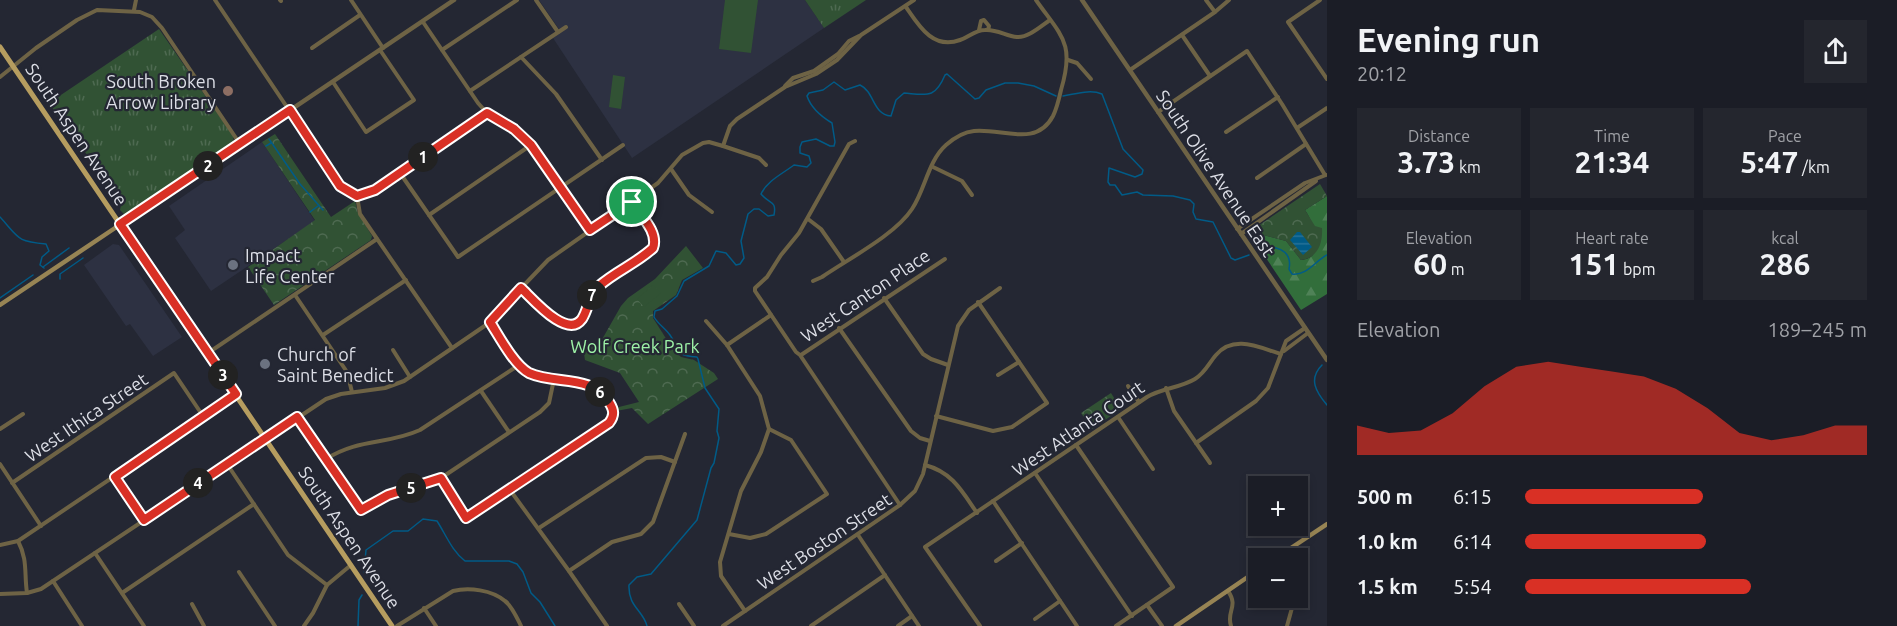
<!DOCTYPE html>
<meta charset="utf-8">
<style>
body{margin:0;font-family:Ubuntu,sans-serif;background:#24262e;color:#f1f3f6;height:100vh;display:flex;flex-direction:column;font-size:22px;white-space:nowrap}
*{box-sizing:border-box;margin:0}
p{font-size:20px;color:#a0a2a7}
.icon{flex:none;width:33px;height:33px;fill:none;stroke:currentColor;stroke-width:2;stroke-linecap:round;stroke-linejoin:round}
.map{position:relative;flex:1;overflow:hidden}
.details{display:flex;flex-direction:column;background:#1b1d26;width:570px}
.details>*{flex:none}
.tools{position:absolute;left:1248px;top:476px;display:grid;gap:12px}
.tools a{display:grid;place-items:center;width:60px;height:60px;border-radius:0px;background:#1b1d26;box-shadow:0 3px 9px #0003,0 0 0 2px #393b43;font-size:30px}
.pin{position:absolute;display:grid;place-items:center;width:51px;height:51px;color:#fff;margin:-26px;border:3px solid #fff;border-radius:50%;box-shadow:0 2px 6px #0007}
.km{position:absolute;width:30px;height:30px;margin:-15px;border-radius:50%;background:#222;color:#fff;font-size:16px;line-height:30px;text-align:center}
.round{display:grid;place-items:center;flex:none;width:63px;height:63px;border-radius:0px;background:#24262e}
.summary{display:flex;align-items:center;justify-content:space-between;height:102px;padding:0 30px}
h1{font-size:33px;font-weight:700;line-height:45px}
.stats{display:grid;grid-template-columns:repeat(3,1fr);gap:9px;height:102px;padding:6px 30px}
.stats div{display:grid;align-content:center;border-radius:0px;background:#24262e;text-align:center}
.stats b{font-size:30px;font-weight:700}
.stats small{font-size:16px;font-weight:400}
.stats p{font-size:16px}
.chart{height:168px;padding:12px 30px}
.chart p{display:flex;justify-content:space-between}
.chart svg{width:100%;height:108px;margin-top:6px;fill:#d93025;opacity:.7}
ul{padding:0 30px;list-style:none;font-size:20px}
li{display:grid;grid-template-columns:96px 72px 1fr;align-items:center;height:45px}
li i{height:15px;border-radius:8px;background:#d93025}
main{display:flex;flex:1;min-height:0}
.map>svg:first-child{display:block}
</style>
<main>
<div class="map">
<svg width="1327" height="626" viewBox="0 0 1327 626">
<defs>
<pattern id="grass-tufts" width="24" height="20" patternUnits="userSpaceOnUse" patternTransform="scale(1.5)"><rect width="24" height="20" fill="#315234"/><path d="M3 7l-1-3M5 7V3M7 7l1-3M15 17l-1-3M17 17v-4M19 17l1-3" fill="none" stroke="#4e6a51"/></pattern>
<pattern id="forest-firs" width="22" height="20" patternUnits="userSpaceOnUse" patternTransform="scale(1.5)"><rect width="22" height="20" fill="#326e3b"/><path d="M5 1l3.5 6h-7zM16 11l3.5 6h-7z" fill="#4f8257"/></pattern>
<pattern id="park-crowns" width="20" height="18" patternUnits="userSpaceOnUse" patternTransform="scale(1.5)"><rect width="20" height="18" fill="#315234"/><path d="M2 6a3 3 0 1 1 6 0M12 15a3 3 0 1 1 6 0" fill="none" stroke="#4e6a51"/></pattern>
<pattern id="water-rules" width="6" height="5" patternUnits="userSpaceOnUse" patternTransform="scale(1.5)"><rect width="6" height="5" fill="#015b87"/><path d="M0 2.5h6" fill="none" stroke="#267298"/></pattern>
</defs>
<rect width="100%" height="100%" fill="#242733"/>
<g fill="#2d3142">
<polygon points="539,0 805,0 824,28 632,158 553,38 561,32"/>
<polygon points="262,142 315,221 211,291 175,238 185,230 169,206"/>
<polygon points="113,244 119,245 182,337 153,356 130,324 126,326 84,265"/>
</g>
<g fill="url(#grass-tufts)">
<polygon points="805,0 866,0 824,28"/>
<polygon points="159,29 233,136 234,143 126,216 120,210 121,205 83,149 78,146 49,103"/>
</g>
<path fill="url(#forest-firs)" d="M1327 196V294L1301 310 1262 252 1259 234 1286 241 1301 260C1327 258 1315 225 1305 210Z"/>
<g fill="url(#park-crowns)">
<polygon points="275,134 331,217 355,201 358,213 372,236 371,240 274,305 248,267 315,220 262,142"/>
<path d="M1320 184 1327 196 1305 210 1315 226 1322 228C1323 243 1318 258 1301 260L1286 241 1259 234 1255 228Z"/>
<polygon points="686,246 703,268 682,280 676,295 653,311 653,318 672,348 681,357 694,360 714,373 718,379 648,424 632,408 616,411 615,408 639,402 620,373 585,360 583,347 600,343 621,306 628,298 655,279"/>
<polygon points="1111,393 1121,409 1092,429 1081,413"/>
</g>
<g fill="#315234">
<polygon points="725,0 758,0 751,53 719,49"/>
<polygon points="613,75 625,77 621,109 609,107"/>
<polygon points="653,285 661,293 644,307 637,299"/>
</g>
<polygon fill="url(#water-rules)" points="1297,232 1300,232 1312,247 1303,255 1290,240"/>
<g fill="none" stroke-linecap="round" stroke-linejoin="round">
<g stroke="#015b87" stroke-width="1.5">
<path d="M1063 96C1076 94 1090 89 1102 94L1123 149 1143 170 1142 174 1135 177 1109 168 1108 182 1110 185H1115L1122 195 1137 192 1143 195 1173 196 1190 200 1194 204 1193 212 1196 219 1213 222 1231 258 1235 260 1249 255"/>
<polyline points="269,139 300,184 323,210"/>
<polyline points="266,146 271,143"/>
<polyline points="310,212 318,206"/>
<path d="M0 217C20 239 16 241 46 244L49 251 42 257 40 265 44 268"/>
<path d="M1258 249C1273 244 1293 249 1289 269L1292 274C1307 276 1315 261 1327 255"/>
<polyline points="43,267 69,248"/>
<polyline points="60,279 60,274 83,258"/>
<polyline points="0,298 33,275"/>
<path d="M1322 365C1308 379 1316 392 1327 405"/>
<path d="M364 572 366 550 393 531H408L423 519 437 521C446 535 452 551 465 561H509L517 564 523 572 531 593 540 602 555 626"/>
<polyline points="358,626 359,600 362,595"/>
<path d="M647 626C643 610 628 607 629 585L637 577 651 574 697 520 711 468 714 463 719 438 717 431 719 409 705 388 698 359 697 357C672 355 681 350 670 335 665 328 658 324 654 317L655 311 662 309 677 296 684 281 709 266 716 251 726 253 736 265 740 264 744 258 741 241 748 214 754 209H759L768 216 774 215C777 200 769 204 761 194 767 181 782 174 794 165L807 167 811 163 809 156 800 153V147L802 142 816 139 830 146H834L835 142 832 123C822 117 811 108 807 96L809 93 823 90 834 82 845 90 860 85C875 92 872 114 891 116L896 100 904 93C927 95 935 99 945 75L947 74 975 99 979 98 986 90 1005 83H1018L1034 86 1056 96"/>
</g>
<g stroke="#6e6345" stroke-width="4">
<polyline points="215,0 340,186 357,196 360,214 452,348"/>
<polyline points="280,0 281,1"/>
<polyline points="351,0 383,48"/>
<polyline points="536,0 558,32"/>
<polyline points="1206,0 1215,12"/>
<polyline points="1320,0 1288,22 1327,79"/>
<path d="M906 7C919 26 933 50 960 40 969 37 975 30 985 30 997 29 1006 36 1017 37 1028 38 1041 26 1050 20"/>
<polyline points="134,10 136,0"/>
<polyline points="423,22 478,103 487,113 514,129 531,145 590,230"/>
<polyline points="979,30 981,21 984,20 989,26 988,30"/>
<polyline points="1182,35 1210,76"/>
<polyline points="312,48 360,15"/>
<polyline points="442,50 517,0"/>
<polyline points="521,57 556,94 602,160"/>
<polyline points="1068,60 1077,63 1091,79"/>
<polyline points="1130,70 1215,12 1229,0"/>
<polyline points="0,77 36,48 77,20 97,10 140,12 152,17 162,28 240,144"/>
<polyline points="333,82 366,132 414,100 380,50"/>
<polyline points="785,86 793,78 814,71 838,54 849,41 859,36"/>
<polyline points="470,91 566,27"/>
<polyline points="1158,112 1247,51 1282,104 1325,175"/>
<polyline points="1297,128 1327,108"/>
<polyline points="1226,132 1278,97"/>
<polyline points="855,141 849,144 799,233 781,255 767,277 755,288 755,291 796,352 800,355 900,505"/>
<polyline points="723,146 759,158 766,165"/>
<polyline points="933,167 962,181 972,195"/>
<polyline points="671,169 689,195 712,212"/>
<polyline points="400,173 458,257 623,145"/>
<polyline points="1257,178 1306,144"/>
<polyline points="357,196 375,190 487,113"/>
<polyline points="429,215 531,145"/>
<polyline points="808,219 821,229 844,262"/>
<polyline points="1237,229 1305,183 1326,175"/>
<polyline points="1241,234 1316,181"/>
<path d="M813 281 822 277C848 259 895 235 912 209 925 190 928 161 946 145 954 138 964 132 974 131 1002 128 1036 148 1053 116 1057 108 1059 99 1061 90 1075 43 1062 37 1036 0"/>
<path d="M521 288C532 298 567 340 582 319 589 308 588 297 599 286 616 272 638 263 653 248 659 232 640 214 631 202"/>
<polyline points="295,295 347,372 352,392"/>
<polyline points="884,298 923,354 931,359 948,365"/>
<polyline points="706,321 727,345 760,396 769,429 761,452 741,491 720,562 721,576 745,611"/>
<polyline points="839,328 911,431 920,438 930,441"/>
<polyline points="323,335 406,280"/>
<polyline points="727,345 771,315"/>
<polyline points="393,350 410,377"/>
<polyline points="1284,351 1308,333"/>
<polyline points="208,353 377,239"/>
<polyline points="801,355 945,259"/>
<polyline points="998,375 1019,362"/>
<polyline points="1128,386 1139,402"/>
<polyline points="1166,388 1174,411 1210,463"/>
<polyline points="481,391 509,432"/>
<polyline points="936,416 993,431 1012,427 1047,403 978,302"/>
<polyline points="297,417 361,510 388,495 441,478 540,412 549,403 554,379"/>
<polyline points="1118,417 1153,469"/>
<polyline points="0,429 23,414"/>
<polyline points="1196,443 1256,401 1268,388 1286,341 1305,328"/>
<polyline points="1076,445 1173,587 1116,626"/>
<path d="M326 459C359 438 387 445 420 430L519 365"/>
<polyline points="0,464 41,526"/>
<polyline points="227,464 288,555 327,585"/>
<path d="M925 465C952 472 962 491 977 513"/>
<polyline points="1035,473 1132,616"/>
<polyline points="115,477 145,520"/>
<path d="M441 478 466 518 608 423 613 414C612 375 554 385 529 373 514 366 499 335 490 322"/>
<polyline points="12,483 174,373 203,416"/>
<polyline points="510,490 569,571 607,626"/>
<polyline points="993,501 1077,626"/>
<polyline points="539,528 646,458 661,457 675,462"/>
<polyline points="729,534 750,538 766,534 827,494 791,440 769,429"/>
<polyline points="858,535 919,626"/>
<path d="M18 541C28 560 24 573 27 593"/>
<polyline points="0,545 18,541 235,395"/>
<polyline points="95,553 144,626"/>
<polyline points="996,561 1022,543"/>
<polyline points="569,571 612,542 641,534 653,522 685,434"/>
<polyline points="239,572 275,626"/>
<polyline points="53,581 82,626"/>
<path d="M1228 591C1239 607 1226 611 1231 626"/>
<polyline points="122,593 254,504"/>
<polyline points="0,594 27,593 41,589 326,399 341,394 385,388 404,381 486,325 548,260 658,183 682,155 703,143 709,142 723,146 730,126 737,119 785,87 816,74 837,60 861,35 914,0"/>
<polyline points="192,604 204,626"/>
<polyline points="679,604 694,626"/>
<polyline points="1147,605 1162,626"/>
<polyline points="424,608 436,626"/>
<polyline points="1035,619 1060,601"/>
<polyline points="304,626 313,613 327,585 351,565"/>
<path d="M397 626 453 591C469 587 492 590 505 601 512 606 517 618 521 626"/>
<polyline points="723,626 900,505 915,491 923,474 958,326 969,310 1000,288"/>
<polyline points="811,626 885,575"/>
<polyline points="898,626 912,616"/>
<path d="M980 626 925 547 1147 397C1162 388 1180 388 1195 379 1205 373 1209 363 1216 355 1234 334 1260 348 1281 354"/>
<polyline points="1287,626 1295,597"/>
</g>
<g stroke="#6e6345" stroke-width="4.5">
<polyline points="1082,0 1327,360"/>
<polyline points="121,224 454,0"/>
</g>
<g stroke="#978454" stroke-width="4.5">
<polyline points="0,305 121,224"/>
<polyline points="1276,558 1327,524"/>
<polyline points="1176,626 1258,570"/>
</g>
<polyline stroke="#b69d5f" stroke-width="5" points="0,47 392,626"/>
</g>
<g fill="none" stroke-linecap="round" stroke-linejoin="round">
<defs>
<path id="route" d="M290 110 340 186 357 196 375 190 487 113 514 129 531 145 590 230 632 202C640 215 659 232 653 248 637 263 616 271 599 286 588 296 589 308 582 319 567 340 532 298 521 288L490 322C499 336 514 365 529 373 556 385 591 374 609 402 614 410 615 415 609 423L466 518 441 478 388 495 361 510 297 417 144 520 115 477 236 394 120 224Z"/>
</defs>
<use href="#route" stroke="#fff" stroke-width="12"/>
<use href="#route" stroke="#d93025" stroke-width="8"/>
</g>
<circle fill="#8d6e63" stroke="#242733" stroke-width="2" cx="228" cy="91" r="6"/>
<g fill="#6b7280" stroke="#242733" stroke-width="2">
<circle cx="233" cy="265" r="6"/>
<circle cx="265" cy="364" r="6"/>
</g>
<g text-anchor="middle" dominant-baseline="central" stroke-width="4.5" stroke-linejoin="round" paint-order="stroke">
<g font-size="18" fill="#dddfe7" stroke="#242733" text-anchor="start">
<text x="216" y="81" text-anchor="end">South Broken<tspan x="216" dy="21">Arrow Library</tspan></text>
<text x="245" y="255">Impact<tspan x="245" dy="21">Life Center</tspan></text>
<text x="277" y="354">Church of<tspan x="277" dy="21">Saint Benedict</tspan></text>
</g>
<g font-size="18" fill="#dddfe7" stroke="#242733">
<text transform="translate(77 134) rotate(56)">South Aspen Avenue</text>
<text transform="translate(1216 173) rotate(56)">South Olive Avenue East</text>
<text transform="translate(865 295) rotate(-34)">West Canton Place</text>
<text transform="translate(86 417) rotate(-34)">West Ithica Street</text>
<text transform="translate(1078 428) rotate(-34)">West Atlanta Court</text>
<text transform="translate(350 537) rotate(56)">South Aspen Avenue</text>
<text transform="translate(824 541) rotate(-34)">West Boston Street</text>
</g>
<g font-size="18" fill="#9ef3a7" stroke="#242733">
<text x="635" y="346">Wolf Creek Park</text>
</g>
</g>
</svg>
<div class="tools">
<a>+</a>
<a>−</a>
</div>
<div class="pin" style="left:632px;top:202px;background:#1e9e55"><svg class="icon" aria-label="arrive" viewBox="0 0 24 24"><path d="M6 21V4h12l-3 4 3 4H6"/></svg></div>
<b class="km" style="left:423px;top:157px">1</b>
<b class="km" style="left:208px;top:166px">2</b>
<b class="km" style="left:223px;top:375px">3</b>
<b class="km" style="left:198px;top:483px">4</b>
<b class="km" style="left:411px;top:488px">5</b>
<b class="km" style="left:600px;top:392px">6</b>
<b class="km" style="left:592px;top:295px">7</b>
</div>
<section class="details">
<div class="summary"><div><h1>Evening run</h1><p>20:12</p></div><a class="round"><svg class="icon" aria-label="share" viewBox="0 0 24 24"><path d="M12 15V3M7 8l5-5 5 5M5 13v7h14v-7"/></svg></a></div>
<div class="stats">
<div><p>Distance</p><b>3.73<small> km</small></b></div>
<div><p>Time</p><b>21:34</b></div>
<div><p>Pace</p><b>5:47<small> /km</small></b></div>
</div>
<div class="stats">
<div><p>Elevation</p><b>60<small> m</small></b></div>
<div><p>Heart rate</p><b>151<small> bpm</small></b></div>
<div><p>kcal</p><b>286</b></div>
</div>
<div class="chart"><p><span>Elevation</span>189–245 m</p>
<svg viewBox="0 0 160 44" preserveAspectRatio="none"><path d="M0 44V32L10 35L20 34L30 27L40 16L50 8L60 6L70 8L80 10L90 12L100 17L110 25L120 35L130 38L140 36L150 32L160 32V44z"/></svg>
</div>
<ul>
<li><b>500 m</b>6:15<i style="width:52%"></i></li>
<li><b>1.0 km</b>6:14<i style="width:53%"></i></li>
<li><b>1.5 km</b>5:54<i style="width:66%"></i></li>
</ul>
</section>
</main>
